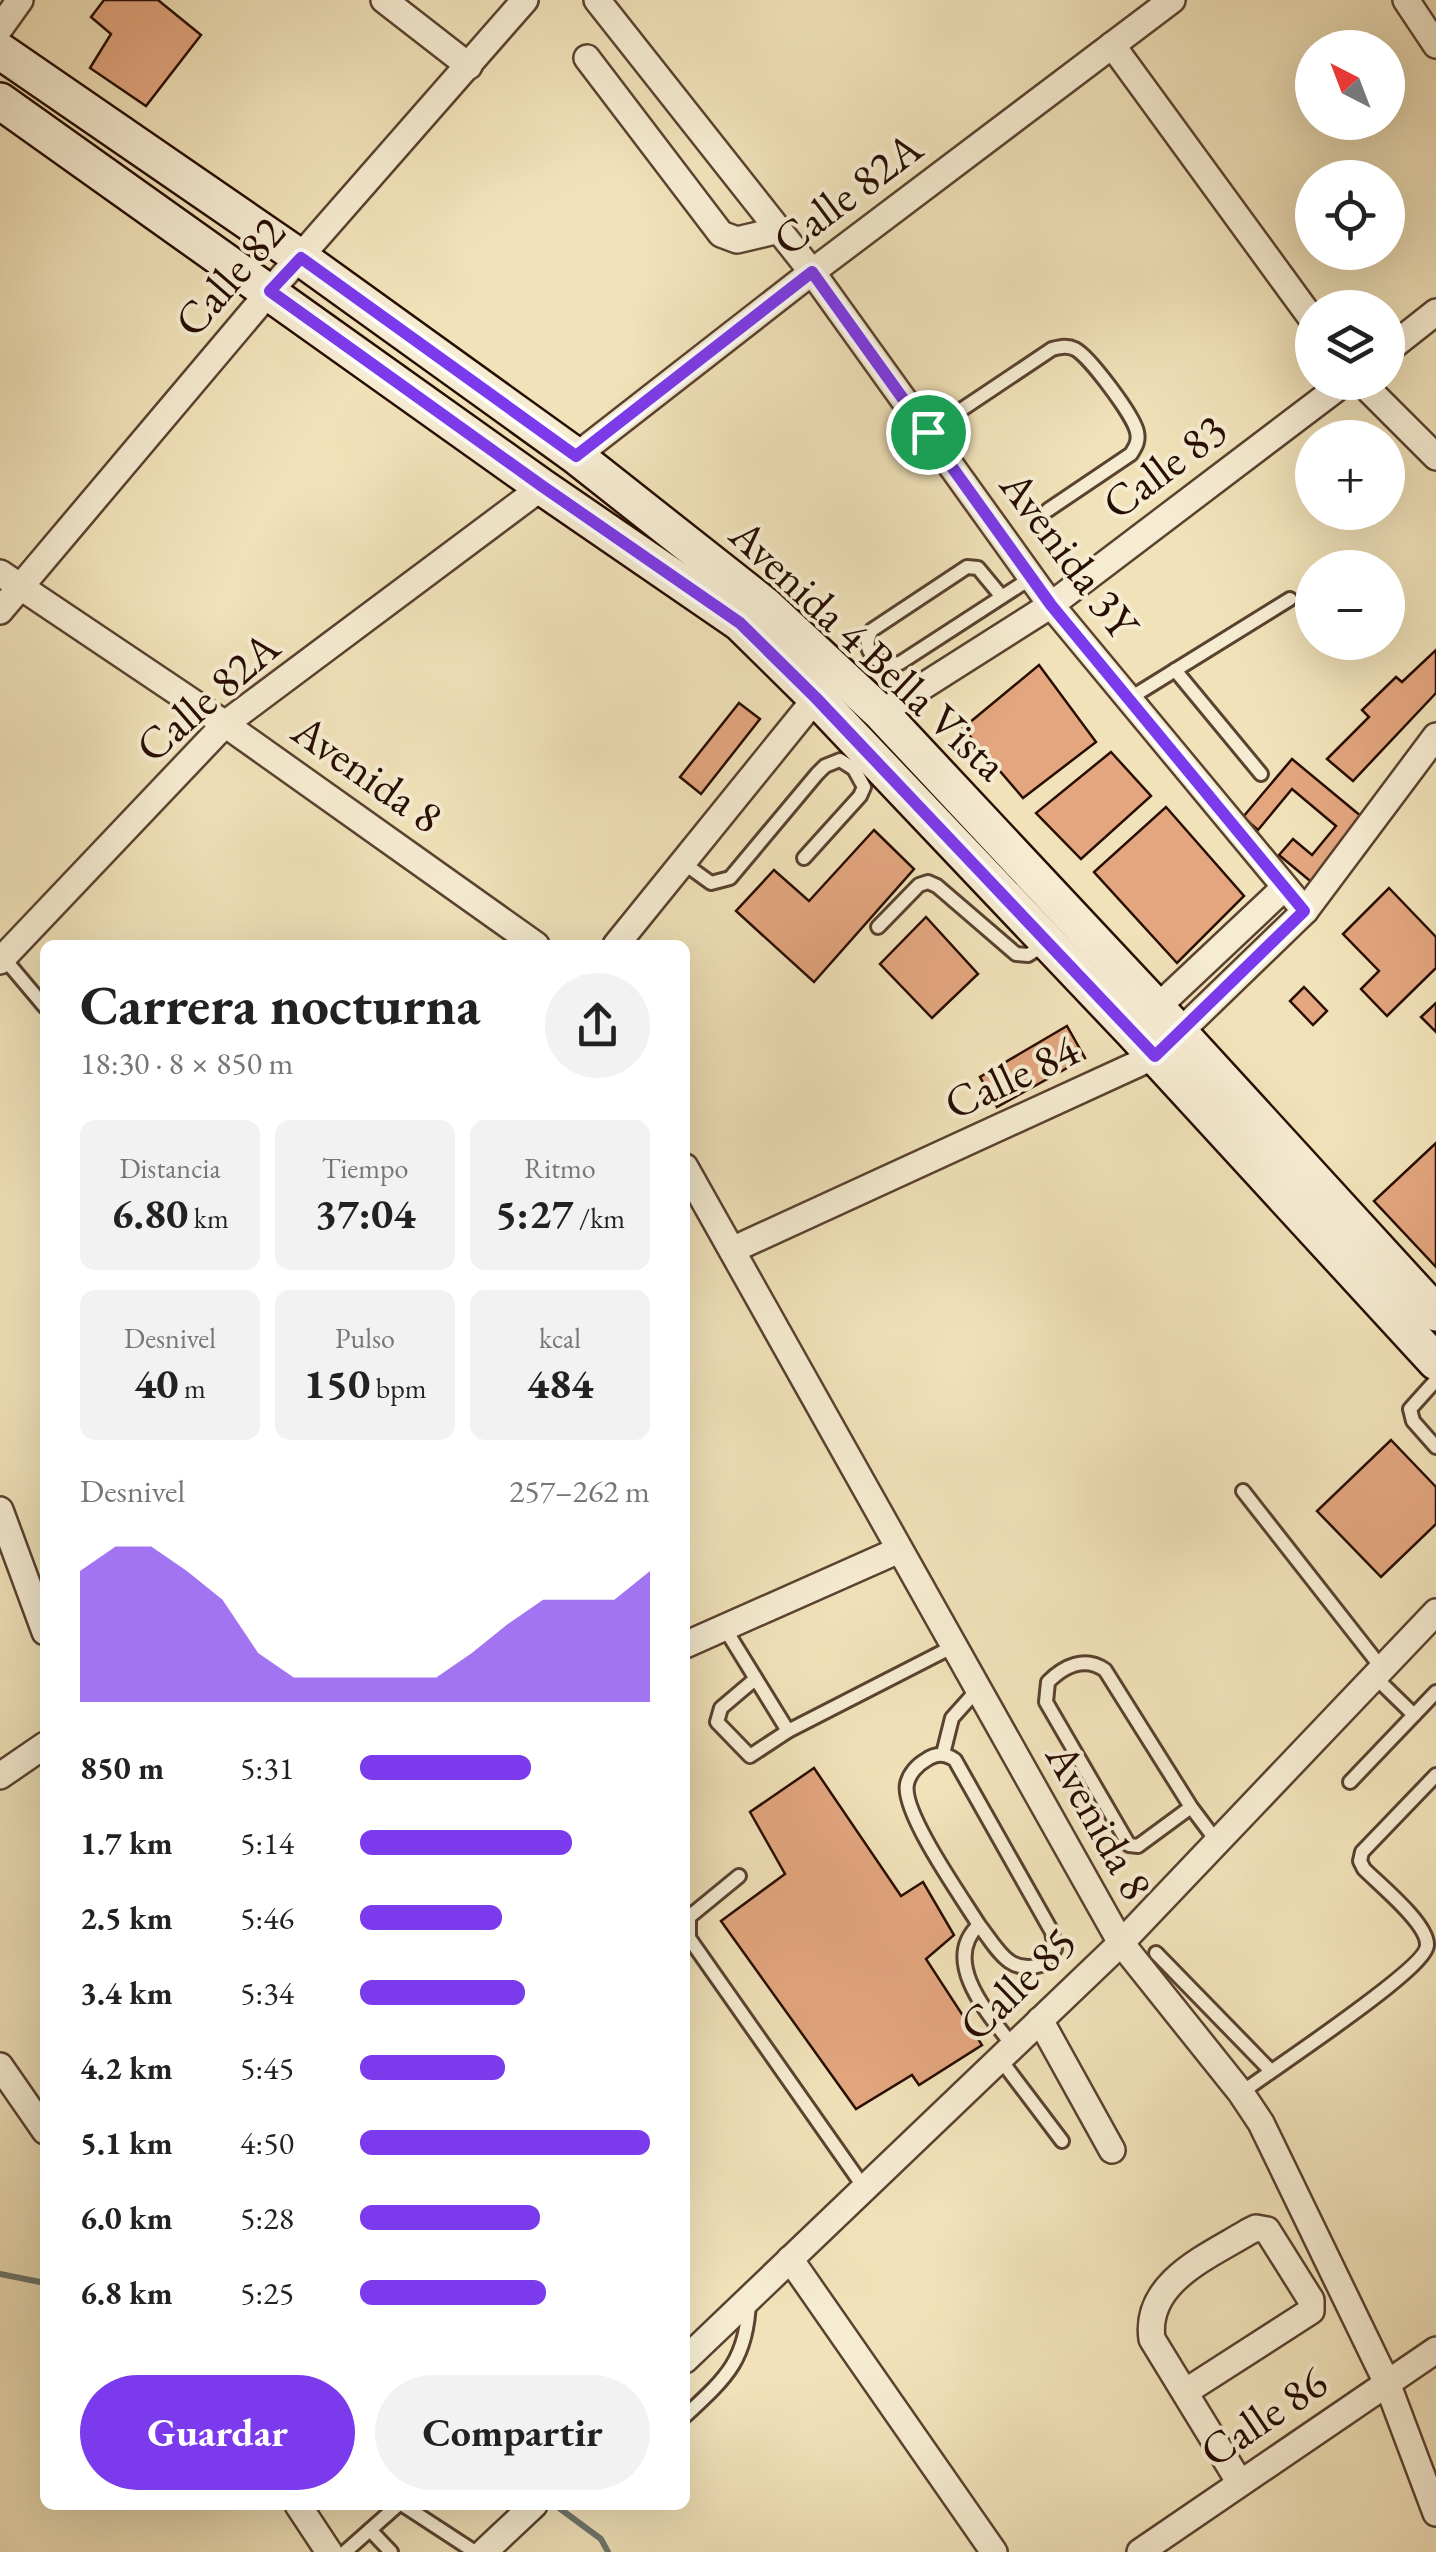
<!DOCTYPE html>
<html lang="es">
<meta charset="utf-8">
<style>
body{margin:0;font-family:"EB Garamond",serif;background:#f2f2f2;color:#222;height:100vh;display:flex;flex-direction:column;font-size:38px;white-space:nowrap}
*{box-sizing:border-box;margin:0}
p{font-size:32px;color:#767676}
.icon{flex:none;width:55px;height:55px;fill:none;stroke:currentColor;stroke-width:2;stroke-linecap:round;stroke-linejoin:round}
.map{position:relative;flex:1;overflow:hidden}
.sheet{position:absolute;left:40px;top:940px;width:650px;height:1570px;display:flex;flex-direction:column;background:#fff;border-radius:15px;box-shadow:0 10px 40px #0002}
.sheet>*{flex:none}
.needle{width:65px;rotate:318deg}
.controls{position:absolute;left:1295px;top:30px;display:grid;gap:20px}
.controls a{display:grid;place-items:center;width:110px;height:110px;border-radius:50%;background:#fff;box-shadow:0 10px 40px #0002;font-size:50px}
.pin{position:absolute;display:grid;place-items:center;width:85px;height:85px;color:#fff;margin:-42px;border:5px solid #fff;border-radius:50%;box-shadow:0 2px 10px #0007}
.round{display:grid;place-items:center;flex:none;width:105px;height:105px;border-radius:52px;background:#f2f2f2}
.overview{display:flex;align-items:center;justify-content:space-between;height:170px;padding:0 40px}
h1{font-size:55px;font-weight:700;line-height:75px}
.figures{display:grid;grid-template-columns:repeat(3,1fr);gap:15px;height:170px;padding:10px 40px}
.figures div{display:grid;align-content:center;border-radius:15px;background:#f2f2f2;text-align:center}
.figures b{font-size:42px;font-weight:700}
.figures small{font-size:28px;font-weight:400}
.figures p{font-size:28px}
.chart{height:280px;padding:20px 40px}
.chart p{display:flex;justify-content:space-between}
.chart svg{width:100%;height:180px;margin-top:10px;fill:#7c3aed;opacity:.7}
.button{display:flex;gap:20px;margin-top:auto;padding:20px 40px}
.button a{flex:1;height:115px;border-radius:60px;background:#7c3aed;color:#fff;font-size:40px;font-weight:700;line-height:115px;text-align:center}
.button a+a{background:#f2f2f2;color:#222}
ul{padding:0 40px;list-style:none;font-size:32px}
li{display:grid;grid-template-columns:160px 120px 1fr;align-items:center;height:75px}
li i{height:25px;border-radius:12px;background:#7c3aed}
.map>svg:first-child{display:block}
</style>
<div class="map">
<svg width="1436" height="2552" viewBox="0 0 1436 2552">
<rect width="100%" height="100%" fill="#f1e2b9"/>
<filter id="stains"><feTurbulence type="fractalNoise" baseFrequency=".002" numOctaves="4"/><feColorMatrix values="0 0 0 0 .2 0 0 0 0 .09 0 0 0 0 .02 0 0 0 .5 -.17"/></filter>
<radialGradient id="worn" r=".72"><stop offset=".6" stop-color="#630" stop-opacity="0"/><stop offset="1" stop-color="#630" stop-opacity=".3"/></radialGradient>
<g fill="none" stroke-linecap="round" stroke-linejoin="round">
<g stroke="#6d776c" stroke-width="6">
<polyline points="0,2274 45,2283"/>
<polyline points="555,2505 601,2539 608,2552"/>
</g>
</g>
<g fill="#e3a67f" stroke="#280d02" stroke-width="2.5">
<polygon points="104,0 158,0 201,35 146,106 90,68 111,34 91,17"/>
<polygon points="1436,650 1436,693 1353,781 1327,759 1369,717 1362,710 1396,677 1402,682"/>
<polygon points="1039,665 1096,742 1023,798 963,728"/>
<polygon points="739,703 760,719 701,794 680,777"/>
<polygon points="1111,752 1151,796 1081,859 1036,813"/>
<polygon points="1292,759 1368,822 1315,885 1279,855 1293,839 1312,855 1336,826 1292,789 1258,830 1243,817"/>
<polygon points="1166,807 1244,896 1177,963 1094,872"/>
<polygon points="874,830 914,869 814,982 736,911 774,870 809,901"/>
<polygon points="1389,888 1436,937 1436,968 1387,1016 1361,989 1379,971 1343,934"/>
<polygon points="926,917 978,974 932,1018 880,964"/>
<polygon points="1304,987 1327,1011 1313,1025 1290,1001"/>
<polygon points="1436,1003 1436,1032 1421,1017"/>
<polygon points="1067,1026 1085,1058 997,1107 980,1077"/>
<polygon points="1436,1143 1436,1267 1374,1201"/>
<polygon points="1391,1440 1436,1487 1436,1524 1381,1577 1317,1511"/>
<polygon points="814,1768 901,1896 923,1882 954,1935 926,1959 982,2045 919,2085 912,2075 856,2109 721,1921 785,1874 750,1812"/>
</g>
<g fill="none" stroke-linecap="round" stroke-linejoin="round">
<defs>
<g id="lane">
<path d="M928 432 1052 349C1060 347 1067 345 1075 349 1089 356 1134 416 1137 432 1139 441 1136 446 1131 454L1048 510"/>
<path d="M1002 597 978 568 967 567 872 630C862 646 870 657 885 665L900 663 1031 578"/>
<polyline points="1175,670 1261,774"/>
<polyline points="1127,700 1290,599"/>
<polyline points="682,862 711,883 730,878 817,774 825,766 840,760 854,769 864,787 860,796 804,858"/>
<polyline points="878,927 919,885 928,882 937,886 1016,954 1028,955 1046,944"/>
<polyline points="3,957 45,1007"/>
<polyline points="1436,1380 1410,1409 1413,1421 1436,1447"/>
<polyline points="1243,1491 1381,1667"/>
<polyline points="724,1627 788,1731 954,1646"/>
<polyline points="1373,1675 1414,1715"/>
<polyline points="754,1680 721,1708 717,1722 750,1756 788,1731"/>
<polyline points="943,1754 952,1718 978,1689"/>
<polyline points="1350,1782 1436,1692"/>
<path d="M1191 1807 1138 1846 1129 1845 1046 1702 1048 1682C1064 1666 1085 1656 1105 1670L1191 1807 1218 1843"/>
<polyline points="739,1876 689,1917 689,1938 863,2186"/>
<path d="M979 1925C997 1948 1008 1975 1041 1965L1055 1949 1052 1932 955 1760C945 1753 936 1753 926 1760 917 1765 909 1774 907 1784 901 1812 963 1899 979 1925 940 1961 989 2015 1013 2046"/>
<polyline points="1156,1953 1271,2071"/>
<polyline points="1000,2059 1062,2141"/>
<path d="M1241 2093C1268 2072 1427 1969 1427 1945 1428 1924 1380 1885 1364 1869L1360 1861 1362 1852 1436 1775"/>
<path d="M685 2416C726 2378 747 2360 749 2301"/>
<polyline points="403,2505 475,2552"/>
<polyline points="370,2530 391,2552"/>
<polyline points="345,2552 398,2505"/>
</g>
<g id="street">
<polyline points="384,0 469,66"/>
<polyline points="597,0 812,272 1051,605 1305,911"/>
<polyline points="1406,0 1436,45"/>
<polyline points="0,28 20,0"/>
<polyline points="1112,45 1312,319"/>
<polyline points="587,58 721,234 737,240 779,230"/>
<polyline points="1388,350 1436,312"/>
<polyline points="1361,382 1436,457"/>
<polyline points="576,456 812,272 1172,0"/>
<polyline points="0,573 225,724 536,945"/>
<polyline points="0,611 270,291 525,0"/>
<polyline points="881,713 1051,605 1345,382"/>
<polyline points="616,945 816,698"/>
<polyline points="0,961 225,724 542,487"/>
<polyline points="1147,1017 1284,888"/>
<polyline points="685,1167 1121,1943 1241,2093 1261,2123 1387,2383 1436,2513"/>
<polyline points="732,1250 1155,1056 1305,911 1436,736"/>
<polyline points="0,1510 45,1632"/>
<polyline points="685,1645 899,1550"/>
<polyline points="0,1776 45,1745"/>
<polyline points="1040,2020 1112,2150"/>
<polyline points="0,2066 45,2131"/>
<polyline points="790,2259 994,2552"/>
<polyline points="685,2360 1121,1943 1436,1612"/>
<path d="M1185 2392 1311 2311V2300L1267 2230 1256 2228 1248 2232C1209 2256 1144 2282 1152 2339L1240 2483"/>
<polyline points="298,2505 329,2552"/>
<polyline points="484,2552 534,2505"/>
<polyline points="1140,2552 1436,2350"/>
</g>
<g id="secondary">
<polyline points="0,51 301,258 576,456 766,606 881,713 1157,1008 1436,1313"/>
<polyline points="0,101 542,487 740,623 816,698 1132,1031 1436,1362"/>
</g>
</defs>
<use href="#lane" stroke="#5a4230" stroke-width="18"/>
<use href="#street" stroke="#5a4230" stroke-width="30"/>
<use href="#secondary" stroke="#280d02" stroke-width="40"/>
<use href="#lane" stroke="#f6ecd2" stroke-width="12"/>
<use href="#street" stroke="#f6ecd2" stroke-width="25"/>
<use href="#secondary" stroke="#f6ecd2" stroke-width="35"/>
</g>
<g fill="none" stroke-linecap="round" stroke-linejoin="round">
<defs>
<polygon id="route" points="301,258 576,456 812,272 1051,605 1304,911 1155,1056 816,698 740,623 542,486 270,291"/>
</defs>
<use href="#route" stroke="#fff" stroke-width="20"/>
<use href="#route" stroke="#7c3aed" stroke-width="12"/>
</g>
<g text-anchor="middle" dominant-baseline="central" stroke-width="8" stroke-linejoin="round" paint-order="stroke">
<g font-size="45" fill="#280d02" stroke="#f6ecd2">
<text transform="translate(847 193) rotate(-37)">Calle 82A</text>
<text transform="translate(229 276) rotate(-49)">Calle 82</text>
<text transform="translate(1164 466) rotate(-37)">Calle 83</text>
<text transform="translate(1070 554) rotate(53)">Avenida 3Y</text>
<text transform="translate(869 649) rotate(43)">Avenida 4 Bella Vista</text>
<text transform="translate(207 696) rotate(-41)">Calle 82A</text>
<text transform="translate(368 773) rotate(35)">Avenida 8</text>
<text transform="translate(1011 1076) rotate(-25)">Calle 84</text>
<text transform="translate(1100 1821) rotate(61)">Avenida 8</text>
<text transform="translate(1017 1983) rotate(-44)">Calle 85</text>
<text transform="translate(1263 2416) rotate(-34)">Calle 86</text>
</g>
</g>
<rect width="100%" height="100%" filter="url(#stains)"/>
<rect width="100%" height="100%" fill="url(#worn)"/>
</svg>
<div class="controls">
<a><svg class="needle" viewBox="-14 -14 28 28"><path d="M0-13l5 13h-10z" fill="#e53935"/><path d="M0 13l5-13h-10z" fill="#767676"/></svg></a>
<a><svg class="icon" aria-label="locate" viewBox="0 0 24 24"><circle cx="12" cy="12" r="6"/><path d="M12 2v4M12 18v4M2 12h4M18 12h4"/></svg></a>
<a><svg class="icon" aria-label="layers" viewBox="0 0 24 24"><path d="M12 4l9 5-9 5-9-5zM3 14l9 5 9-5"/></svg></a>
<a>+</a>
<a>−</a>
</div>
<div class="pin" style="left:928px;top:432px;background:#1e9e55"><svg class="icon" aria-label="arrive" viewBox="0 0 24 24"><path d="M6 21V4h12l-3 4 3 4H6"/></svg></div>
<section class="sheet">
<div class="overview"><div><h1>Carrera nocturna</h1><p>18:30 · 8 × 850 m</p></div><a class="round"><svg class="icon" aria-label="share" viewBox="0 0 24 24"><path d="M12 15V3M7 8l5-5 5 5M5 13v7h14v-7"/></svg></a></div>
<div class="figures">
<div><p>Distancia</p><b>6.80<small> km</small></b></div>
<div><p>Tiempo</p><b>37:04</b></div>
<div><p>Ritmo</p><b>5:27<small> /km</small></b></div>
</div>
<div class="figures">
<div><p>Desnivel</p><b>40<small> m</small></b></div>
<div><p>Pulso</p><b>150<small> bpm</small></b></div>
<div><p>kcal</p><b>484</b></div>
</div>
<div class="chart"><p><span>Desnivel</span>257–262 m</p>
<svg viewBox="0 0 160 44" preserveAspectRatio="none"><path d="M0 44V12L10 6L20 6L30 12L40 19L50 32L60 38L70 38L80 38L90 38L100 38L110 32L120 25L130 19L140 19L150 19L160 12V44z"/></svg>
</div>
<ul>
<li><b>850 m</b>5:31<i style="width:59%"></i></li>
<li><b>1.7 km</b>5:14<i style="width:73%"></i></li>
<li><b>2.5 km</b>5:46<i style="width:49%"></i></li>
<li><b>3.4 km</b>5:34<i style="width:57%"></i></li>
<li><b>4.2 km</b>5:45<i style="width:50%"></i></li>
<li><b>5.1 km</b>4:50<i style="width:100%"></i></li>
<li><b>6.0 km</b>5:28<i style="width:62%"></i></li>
<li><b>6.8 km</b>5:25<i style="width:64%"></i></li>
</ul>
<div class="button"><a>Guardar</a><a>Compartir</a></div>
</section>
</div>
